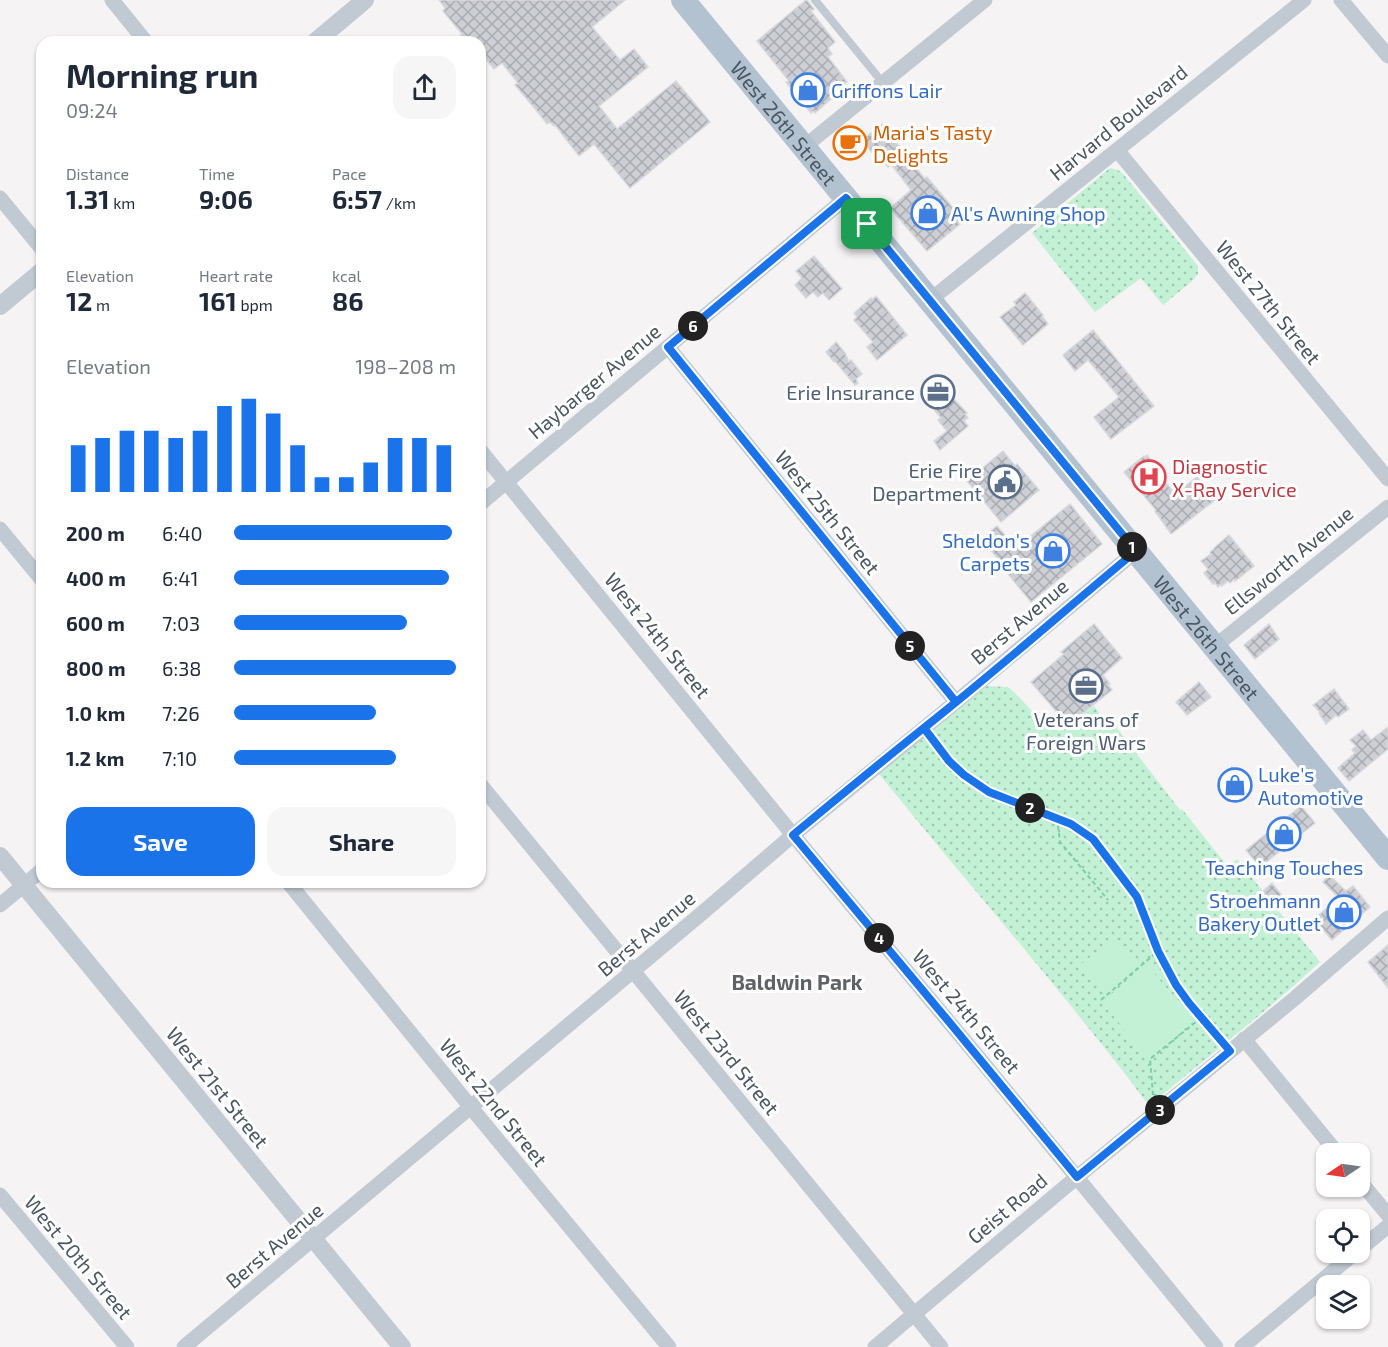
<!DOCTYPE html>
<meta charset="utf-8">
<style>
body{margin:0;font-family:"Exo 2",sans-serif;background:#f6f6f7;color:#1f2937;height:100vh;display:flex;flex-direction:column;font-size:22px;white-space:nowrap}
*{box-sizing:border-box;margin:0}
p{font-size:20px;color:#747a83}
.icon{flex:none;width:33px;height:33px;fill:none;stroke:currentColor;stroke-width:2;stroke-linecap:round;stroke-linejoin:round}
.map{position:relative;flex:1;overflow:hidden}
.details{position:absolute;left:36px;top:36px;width:450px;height:852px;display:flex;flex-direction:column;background:#fff;border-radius:18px;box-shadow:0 2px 4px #0004}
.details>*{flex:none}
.needle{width:39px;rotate:257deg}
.buttons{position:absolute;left:1316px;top:1143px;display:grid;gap:12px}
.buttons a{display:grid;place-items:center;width:54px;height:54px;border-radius:12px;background:#fff;box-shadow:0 2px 4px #0004;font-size:30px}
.pin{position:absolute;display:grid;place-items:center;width:51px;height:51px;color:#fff;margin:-26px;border-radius:12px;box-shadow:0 3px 9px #0006}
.km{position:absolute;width:30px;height:30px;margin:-15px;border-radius:50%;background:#222;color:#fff;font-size:16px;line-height:30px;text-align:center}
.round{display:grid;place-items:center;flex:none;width:63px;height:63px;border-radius:18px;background:#f6f6f7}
.headline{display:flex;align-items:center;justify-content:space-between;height:102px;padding:0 30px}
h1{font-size:33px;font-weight:700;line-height:45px}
.figures{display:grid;grid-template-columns:repeat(3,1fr);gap:9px;height:102px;padding:6px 30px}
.figures div{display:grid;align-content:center}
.figures b{font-size:26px;font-weight:700}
.figures small{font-size:16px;font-weight:400}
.figures p{font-size:16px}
.chart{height:168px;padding:12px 30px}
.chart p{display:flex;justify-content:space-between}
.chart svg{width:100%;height:108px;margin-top:6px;stroke:#1a73e8;stroke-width:6}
.cta{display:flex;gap:12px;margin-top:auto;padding:12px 30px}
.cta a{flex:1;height:69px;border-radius:18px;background:#1a73e8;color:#fff;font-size:24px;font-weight:700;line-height:69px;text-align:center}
.cta a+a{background:#f6f6f7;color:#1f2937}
ul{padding:0 30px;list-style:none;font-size:20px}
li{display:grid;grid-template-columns:96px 72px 1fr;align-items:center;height:45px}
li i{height:15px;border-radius:8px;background:#1a73e8}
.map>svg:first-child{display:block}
</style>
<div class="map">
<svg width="1388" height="1347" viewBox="0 0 1388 1347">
<defs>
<pattern id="grass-dots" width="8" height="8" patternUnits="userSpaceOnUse" patternTransform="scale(1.5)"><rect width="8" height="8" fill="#c3f1d5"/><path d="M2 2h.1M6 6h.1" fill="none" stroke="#a0c6b0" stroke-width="1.8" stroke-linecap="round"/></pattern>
<pattern id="building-cross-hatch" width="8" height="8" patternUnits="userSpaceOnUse" patternTransform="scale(1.5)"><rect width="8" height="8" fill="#cdcfd5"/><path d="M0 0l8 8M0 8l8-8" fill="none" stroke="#a8abb0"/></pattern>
</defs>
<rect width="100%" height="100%" fill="#f5f3f3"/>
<g fill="url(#grass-dots)">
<polygon points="1110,168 1118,170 1124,175 1198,266 1198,274 1192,281 1163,305 1141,278 1095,312 1032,233"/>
<path d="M987 686 1008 687 1015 693 1047 727 1060 731 1094 706 1102 717 1106 714 1180 810 1182 809 1228 867 1237 859 1320 962C1265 1013 1206 1058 1149 1106 1124 1071 1097 1039 1071 1006 1008 928 942 852 879 774L952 713Z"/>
</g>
<g fill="#c3f1d5">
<polygon points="1115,938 1138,965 1104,992 1081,964"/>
<polygon points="1147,964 1193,1022 1148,1059 1102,1002"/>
</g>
<g fill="url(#building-cross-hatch)" stroke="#d7d9de" stroke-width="1.5">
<polygon points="439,0 625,0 592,27 620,60 634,49 648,67 599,106 617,129 676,81 710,122 630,188 594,144 579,156 555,125 554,126 550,122 547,124 536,110 515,85 518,83 502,63 494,69 480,52 480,42 453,42 462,34 443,11 445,8"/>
<polygon points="806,0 807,0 814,9 811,11 835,42 828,48 832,54 828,57 847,82 829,97 831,99 815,113 813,111 811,113 786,82 789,81 757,41"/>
<polygon points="882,124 925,179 927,177 964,221 927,251 890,208 911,190 891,164 888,167 877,153 874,155 862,140"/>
<polygon points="848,136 855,145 842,155 835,146"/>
<polygon points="814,256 842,289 829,300 823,293 818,297 813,292 806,298 795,285 802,278 796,271"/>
<polygon points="1025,293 1043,315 1042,316 1048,324 1023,345 1000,317 1016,305 1014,302"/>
<polygon points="876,296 907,335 877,360 867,347 873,342 854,320 857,317 854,313 871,298 873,299"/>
<polygon points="1093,330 1154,406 1111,439 1094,417 1119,397 1088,360 1075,371 1063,355"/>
<polygon points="836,342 845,353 849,362 851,360 862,374 856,379 858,383 855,385 835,361 834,362 826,352"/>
<polygon points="942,376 954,391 950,395 967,413 965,414 968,418 964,421 968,426 940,450 934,441 947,431 938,420 941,418 921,394 928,387 927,386"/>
<polygon points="1003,451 1015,466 1017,464 1039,490 1001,522 967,481"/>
<polygon points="1147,455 1155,465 1153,467 1175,494 1197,477 1215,500 1171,534 1155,511 1156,510 1124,472 1144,456 1145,457"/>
<polygon points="1070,504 1102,544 1031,602 999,563 1000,561 981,539 997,526 1016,548"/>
<polygon points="1229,535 1254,566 1235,581 1234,579 1230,583 1228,581 1222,586 1221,584 1218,587 1215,583 1213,584 1204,573 1208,569 1201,561 1211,554 1210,552 1214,549 1214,548"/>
<polygon points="1094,624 1122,658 1103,675 1110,684 1108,685 1112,690 1068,725 1031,682 1064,654 1061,652"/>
<polygon points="1269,624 1279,639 1255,659 1244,645"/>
<polygon points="1199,682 1211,697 1187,715 1176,702"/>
<polygon points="1334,689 1349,709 1338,717 1336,715 1326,724 1319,713 1320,712 1313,705"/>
<polygon points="1388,727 1388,749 1349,781 1338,768 1355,753 1352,750 1356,746 1350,740 1363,730 1371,740"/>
<polygon points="1232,767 1252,791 1237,802 1218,779"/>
<polygon points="1301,806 1315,823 1260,867 1246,850"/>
<polygon points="1329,875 1346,891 1353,886 1370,907 1332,940 1314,919 1339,898 1323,882"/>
<polygon points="1272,883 1283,897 1275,905 1263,891"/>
<polygon points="1388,945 1388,988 1368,962"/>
</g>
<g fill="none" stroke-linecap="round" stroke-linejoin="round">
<g stroke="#7ad0a6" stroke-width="2" stroke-dasharray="4.5 3" stroke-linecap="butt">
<polyline points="933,740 949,761 964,775 989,792 1071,824 1093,839 1137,897 1158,951 1176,985 1221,1039"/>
<polyline points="1057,818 1060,842 1108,900"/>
<polyline points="1101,1000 1158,951"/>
<polyline points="1153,1095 1150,1059 1202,1017"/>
</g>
<polyline stroke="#c1cad2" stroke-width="8" points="815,0 883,83"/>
<g stroke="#c1cad2" stroke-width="15">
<polyline points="112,0 146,42"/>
<polyline points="1341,0 1388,56"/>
<polyline points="804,147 985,0"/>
<polyline points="1117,150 1388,479"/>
<polyline points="0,198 42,249"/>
<polyline points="930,300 1304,0"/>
<polyline points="668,347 956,702"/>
<polyline points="480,450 793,835 979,1058 1216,1347"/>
<polyline points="480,504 846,198"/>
<polyline points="0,529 42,580"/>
<polyline points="1214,647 1388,507"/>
<polyline points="480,784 941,1347"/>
<polyline points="288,882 478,1116 669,1347"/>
<polyline points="0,905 42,870"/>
<polyline points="1244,1039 1338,1154"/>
<polyline points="1359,1180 1388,1215"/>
<polyline points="0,1195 127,1347"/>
<polyline points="1359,1250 1388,1226"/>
<polyline points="184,1347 701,914 793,835 956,702 1136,551"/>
<polyline points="875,1347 1077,1177 1294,999 1388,918"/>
<polyline points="1242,1347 1356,1252"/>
</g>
<g stroke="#c1cad2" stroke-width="18">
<polyline points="315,42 365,0"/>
<polyline points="0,306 42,271"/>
<polyline points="0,856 402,1347"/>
</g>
<path stroke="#b3c2d1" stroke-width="24" id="s1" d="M683 0 1388 858"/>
</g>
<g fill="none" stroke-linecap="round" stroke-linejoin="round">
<defs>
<path id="route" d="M867 224 1136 551C1065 610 996 671 924 728L949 761 964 775 989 792 1071 824 1093 839 1137 897 1158 951 1176 985 1189 1003 1230 1051 1077 1177 945 1017 793 835C847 790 901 746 956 702L668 347 846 198 867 224"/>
</defs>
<use href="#route" stroke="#fff" stroke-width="12"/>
<use href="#route" stroke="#1a73e8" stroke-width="8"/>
</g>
<defs>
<symbol id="shop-ring" viewBox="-11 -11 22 22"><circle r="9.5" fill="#fff" stroke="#3f7fe0" stroke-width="1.5"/><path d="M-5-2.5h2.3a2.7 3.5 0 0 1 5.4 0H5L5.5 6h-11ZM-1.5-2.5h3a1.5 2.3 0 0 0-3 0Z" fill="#3f7fe0"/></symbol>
<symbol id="cafe-ring" viewBox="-11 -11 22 22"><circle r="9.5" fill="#fff" stroke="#e8710a" stroke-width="1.5"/><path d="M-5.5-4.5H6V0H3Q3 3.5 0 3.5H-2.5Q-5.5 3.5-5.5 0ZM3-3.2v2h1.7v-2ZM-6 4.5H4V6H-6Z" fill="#e8710a"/></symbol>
<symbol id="office-ring" viewBox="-11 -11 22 22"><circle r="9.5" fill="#fff" stroke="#5c6f8a" stroke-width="1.5"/><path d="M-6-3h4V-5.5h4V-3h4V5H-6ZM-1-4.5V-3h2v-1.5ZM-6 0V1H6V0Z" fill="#5c6f8a"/></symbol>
<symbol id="hospital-ring" viewBox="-11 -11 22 22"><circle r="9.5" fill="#fff" stroke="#e0444e" stroke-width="1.5"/><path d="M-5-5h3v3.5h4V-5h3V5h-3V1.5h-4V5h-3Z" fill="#e0444e"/></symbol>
<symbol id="civic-ring" viewBox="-11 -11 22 22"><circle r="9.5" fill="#fff" stroke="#5c6f8a" stroke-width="1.5"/><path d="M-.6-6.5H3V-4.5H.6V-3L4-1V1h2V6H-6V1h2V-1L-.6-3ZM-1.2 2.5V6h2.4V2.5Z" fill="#5c6f8a"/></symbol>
</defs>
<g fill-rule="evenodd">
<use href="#shop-ring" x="789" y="71" width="38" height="38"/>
<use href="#cafe-ring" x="831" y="124" width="38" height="38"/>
<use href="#shop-ring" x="909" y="194" width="38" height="38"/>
<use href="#office-ring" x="919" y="373" width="38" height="38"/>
<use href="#hospital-ring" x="1130" y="458" width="38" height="38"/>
<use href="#civic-ring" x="986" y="463" width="38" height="38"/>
<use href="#shop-ring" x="1034" y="532" width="38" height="38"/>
<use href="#office-ring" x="1067" y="667" width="38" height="38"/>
<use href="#shop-ring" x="1216" y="766" width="38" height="38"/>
<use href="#shop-ring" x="1265" y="815" width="38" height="38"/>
<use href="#shop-ring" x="1325" y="893" width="38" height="38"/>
</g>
<g text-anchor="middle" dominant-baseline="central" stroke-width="6" stroke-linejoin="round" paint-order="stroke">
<g font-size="20" fill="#366cbe" stroke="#fff" text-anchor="start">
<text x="831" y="90">Griffons Lair</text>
<text x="951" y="213">Al's Awning Shop</text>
<text x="1030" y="540" text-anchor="end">Sheldon's<tspan x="1030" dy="23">Carpets</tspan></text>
<text x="1258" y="774">Luke's<tspan x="1258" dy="23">Automotive</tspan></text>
<text x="1284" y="867" text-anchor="middle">Teaching Touches</text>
<text x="1321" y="900" text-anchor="end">Stroehmann<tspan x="1321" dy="23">Bakery Outlet</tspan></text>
</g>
<g font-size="20" fill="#4a5661" stroke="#fff">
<text transform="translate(1118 122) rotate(-39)">Harvard Boulevard</text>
<text stroke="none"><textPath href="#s1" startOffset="159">West 26th Street</textPath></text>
<text transform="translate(1269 302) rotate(51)">West 27th Street</text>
<text transform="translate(594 381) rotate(-40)">Haybarger Avenue</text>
<text transform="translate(828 512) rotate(51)">West 25th Street</text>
<text transform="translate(1288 560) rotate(-39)">Ellsworth Avenue</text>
<text transform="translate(1019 621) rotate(-40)">Berst Avenue</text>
<text transform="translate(658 635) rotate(51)">West 24th Street</text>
<text stroke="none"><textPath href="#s1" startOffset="825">West 26th Street</textPath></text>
<text transform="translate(646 933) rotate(-40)">Berst Avenue</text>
<text transform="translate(967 1011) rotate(50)">West 24th Street</text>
<text transform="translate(727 1052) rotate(51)">West 23rd Street</text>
<text transform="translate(218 1087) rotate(51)">West 21st Street</text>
<text transform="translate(494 1102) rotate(51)">West 22nd Street</text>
<text transform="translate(1007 1208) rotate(-40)">Geist Road</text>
<text transform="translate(274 1245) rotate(-40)">Berst Avenue</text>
<text transform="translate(79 1257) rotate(50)">West 20th Street</text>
</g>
<g font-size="20" fill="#c56008" stroke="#fff" text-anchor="start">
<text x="873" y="132">Maria's Tasty<tspan x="873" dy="23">Delights</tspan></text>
</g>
<g font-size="20" fill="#4e5e75" stroke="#fff" text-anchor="end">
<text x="915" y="392">Erie Insurance</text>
<text x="982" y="470">Erie Fire<tspan x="982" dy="23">Department</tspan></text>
<text x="1086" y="719" text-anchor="middle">Veterans of<tspan x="1086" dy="23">Foreign Wars</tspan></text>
</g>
<g font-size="20" fill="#be3a42" stroke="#fff" text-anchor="start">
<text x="1172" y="466">Diagnostic<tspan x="1172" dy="23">X-Ray Service</tspan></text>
</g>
<g font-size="21" font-weight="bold" fill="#5f6368" stroke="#fff">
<text x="797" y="981">Baldwin Park</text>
</g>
</g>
</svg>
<div class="buttons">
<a><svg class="needle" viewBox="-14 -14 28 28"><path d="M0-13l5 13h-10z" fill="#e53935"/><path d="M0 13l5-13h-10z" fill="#747a83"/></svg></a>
<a><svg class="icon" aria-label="locate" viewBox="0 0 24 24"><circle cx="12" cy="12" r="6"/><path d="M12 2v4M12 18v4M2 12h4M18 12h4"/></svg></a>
<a><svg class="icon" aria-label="layers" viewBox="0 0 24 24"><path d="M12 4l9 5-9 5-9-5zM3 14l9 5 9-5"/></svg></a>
</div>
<div class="pin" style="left:867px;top:224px;background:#1e9e55"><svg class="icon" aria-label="arrive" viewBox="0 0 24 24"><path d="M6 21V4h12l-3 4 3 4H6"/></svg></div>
<b class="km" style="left:1132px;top:547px">1</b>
<b class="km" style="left:1030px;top:808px">2</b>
<b class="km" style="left:1160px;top:1110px">3</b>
<b class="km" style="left:879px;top:938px">4</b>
<b class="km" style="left:910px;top:646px">5</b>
<b class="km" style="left:693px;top:326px">6</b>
<section class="details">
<div class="headline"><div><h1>Morning run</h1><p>09:24</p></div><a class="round"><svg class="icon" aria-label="share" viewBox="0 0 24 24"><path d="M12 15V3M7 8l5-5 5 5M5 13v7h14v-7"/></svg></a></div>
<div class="figures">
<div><p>Distance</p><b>1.31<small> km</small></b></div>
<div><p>Time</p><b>9:06</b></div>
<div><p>Pace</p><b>6:57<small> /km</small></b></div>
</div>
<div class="figures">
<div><p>Elevation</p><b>12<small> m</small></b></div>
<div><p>Heart rate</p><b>161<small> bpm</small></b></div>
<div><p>kcal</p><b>86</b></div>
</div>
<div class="chart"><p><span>Elevation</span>198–208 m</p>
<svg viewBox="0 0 160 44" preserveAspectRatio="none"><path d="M5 44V25M15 44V22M25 44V19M35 44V19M45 44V22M55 44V19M65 44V9M75 44V6M85 44V12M95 44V25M105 44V38M115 44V38M125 44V32M135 44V22M145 44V22M155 44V25"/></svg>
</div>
<ul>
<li><b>200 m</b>6:40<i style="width:98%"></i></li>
<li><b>400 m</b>6:41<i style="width:97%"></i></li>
<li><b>600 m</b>7:03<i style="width:78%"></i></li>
<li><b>800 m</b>6:38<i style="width:100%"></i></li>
<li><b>1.0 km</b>7:26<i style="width:64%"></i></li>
<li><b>1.2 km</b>7:10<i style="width:73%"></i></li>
</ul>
<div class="cta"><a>Save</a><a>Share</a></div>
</section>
</div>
